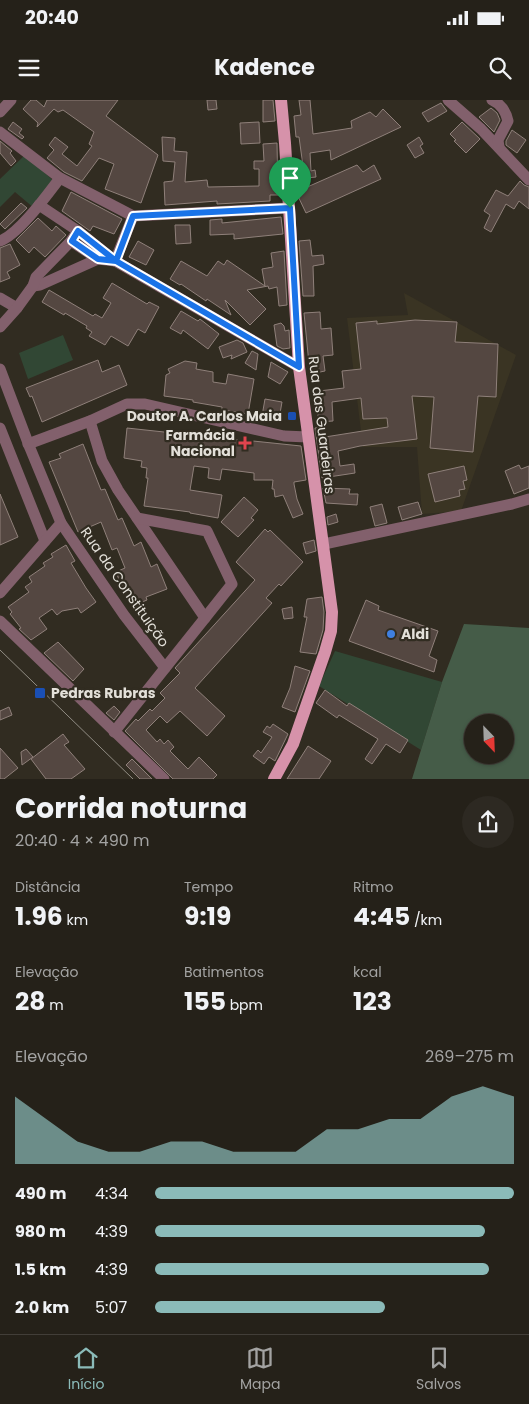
<!DOCTYPE html>
<html lang="pt">
<meta charset="utf-8">
<style>
body{margin:0;font-family:Poppins,sans-serif;background:#2d2922;color:#f1f3f6;height:100vh;display:flex;flex-direction:column;font-size:19px;white-space:nowrap}
*{box-sizing:border-box;margin:0}
p{font-size:16px;color:#a3a3a2}
.icon{flex:none;width:28px;height:28px;fill:none;stroke:currentColor;stroke-width:2;stroke-linecap:round;stroke-linejoin:round}
.map{position:relative;height:679px;overflow:hidden}
.drawer{display:flex;flex-direction:column;background:#252119;flex:1}
.drawer>*{flex:none}
.needle{width:32px;rotate:157deg}
.buttons{position:absolute;left:464px;top:614px;display:grid;gap:10px}
.buttons a{display:grid;place-items:center;width:50px;height:50px;border-radius:50%;background:#252119;box-shadow:0 1px 4px #0004,0 0 0 1px #423e38;font-size:25px}
.pin{position:absolute;display:grid;place-items:center;width:42px;height:42px;color:#fff;margin:-51px -21px;border-radius:50% 50% 50% 0;rotate:-45deg;box-shadow:0 0 5px #0007}
.pin .icon{rotate:45deg}
.round{display:grid;place-items:center;flex:none;width:52px;height:52px;border-radius:26px;background:#2d2922}
.head{display:flex;align-items:center;justify-content:space-between;height:85px;padding:0 15px}
h1{font-size:28px;font-weight:700;line-height:38px}
.figures{display:grid;grid-template-columns:repeat(3,1fr);gap:8px;height:85px;padding:5px 15px}
.figures div{display:grid;align-content:center}
.figures b{font-size:25px;font-weight:700}
.figures small{font-size:14px;font-weight:400}
.figures p{font-size:14px}
.chart{height:140px;padding:10px 15px}
.chart p{display:flex;justify-content:space-between}
.chart svg{width:100%;height:90px;margin-top:5px;fill:#8bbbb9;opacity:.7}
ul{padding:0 15px;list-style:none;font-size:16px}
li{display:grid;grid-template-columns:80px 60px 1fr;align-items:center;height:38px}
li i{height:12px;border-radius:6px;background:#8bbbb9}
.status{display:flex;justify-content:space-between;align-items:center;height:35px;padding:0 25px;background:#252119;direction:ltr}
.status svg{height:14px;fill:currentColor}
header{display:flex;justify-content:space-between;align-items:center;height:65px;padding:0 15px;background:#252119;font-size:22px;font-weight:700}
.dock{display:flex;justify-content:space-around;align-items:center;height:70px;border-top:1px solid #423e38;background:#252119;font-size:14px;color:#a3a3a2}
.dock a{display:grid;justify-items:center;gap:2px}
.dock .selected{color:#8bbbb9}
.map>svg:first-child{display:block}
</style>
<div class="status"><b>20:40</b><svg viewBox="0 0 49 12"><path d="M0 12V9h3v3zM5 12V6h3v6zM10 12V3h3v9zM15 12V0h3v12zM26 1h20v11H26zM47 4h2v5h-2z"/></svg></div>
<header><svg class="icon" aria-label="menu" viewBox="0 0 24 24"><path d="M4 6h16M4 12h16M4 18h16"/></svg>Kadence<svg class="icon" aria-label="search" viewBox="0 0 24 24"><circle cx="10" cy="10" r="6"/><path d="M15 15l6 6"/></svg></header>
<div class="map">
<svg width="529" height="679" viewBox="0 0 529 679">
<rect width="100%" height="100%" fill="#312c21"/>
<polygon fill="#3a3423" points="404,193 516,255 461,411 422,414 417,347 363,347 347,218 408,215"/>
<g fill="#314734">
<polygon points="25,55 56,83 34,108 15,92 0,107 0,79"/>
<polygon points="63,235 73,260 28,279 19,253"/>
<polygon points="335,551 442,582 421,650 319,586"/>
</g>
<path fill="#455c48" fill-rule="evenodd" d="M464 524 529 528V679H412L442 582ZM472 622H505V655H472Z"/>
<g fill="#544741" stroke="#8f807a">
<polygon points="31,0 36,0 44,7 47,0 118,0 106,16 158,55 141,103 105,89 114,64 99,58 82,81 64,72 47,58 54,50 49,45 55,37 68,47 62,54 77,66 92,46 89,44 94,32 63,10 58,12 54,9 37,27 38,23 23,9"/>
<polygon points="207,0 216,0 217,9 208,10"/>
<polygon points="263,0 273,0 275,21 263,22"/>
<polygon points="299,0 310,0 313,34 352,28 351,21 370,12 376,17 383,9 401,27 331,60 330,50 310,53 311,71 315,70 316,77 298,79 297,67 303,66 299,37 296,37 294,16 301,15"/>
<polygon points="441,3 447,11 428,22 422,13"/>
<polygon points="491,8 497,13 500,20 494,32 479,17"/>
<polygon points="13,22 22,29 19,33 24,37 22,39 8,29"/>
<polygon points="259,22 260,43 241,44 240,23"/>
<polygon points="462,22 480,39 466,53 454,41 456,40 450,34"/>
<polygon points="512,30 526,40 517,53 506,45 506,41"/>
<polygon points="162,37 175,38 174,51 187,52 185,82 207,80 208,87 259,86 259,69 254,69 254,61 264,61 263,44 277,43 278,95 270,95 270,101 217,104 217,101 165,105 164,82 173,81 175,62 163,61"/>
<polygon points="419,37 423,44 420,46 424,53 415,58 407,45"/>
<polygon points="0,41 12,51 10,53 16,61 11,66 0,53"/>
<polygon points="357,65 363,72 374,65 381,79 306,113 296,92"/>
<polygon points="520,81 524,85 529,87 529,109 519,101 514,109 506,104 491,132 484,128 490,115 484,111 496,90 508,96"/>
<polygon points="71,92 122,119 114,134 93,126 90,131 62,111"/>
<polygon points="21,103 27,108 5,129 0,124"/>
<polygon points="281,117 283,134 234,139 234,134 210,135 210,120 222,119 222,123"/>
<polygon points="38,118 52,131 56,126 66,135 45,157 34,147 29,153 16,140"/>
<polygon points="175,125 190,125 191,143 176,144"/>
<polygon points="310,140 312,156 323,155 324,164 313,166 314,196 303,196 299,141"/>
<polygon points="138,141 154,150 146,165 129,157"/>
<polygon points="10,144 20,165 7,172 10,178 0,182 0,148"/>
<polygon points="284,151 287,205 279,206 277,187 269,189 268,186 247,190 266,209 250,225 225,200 231,215 207,199 206,201 181,184 180,185 170,179 181,161 207,176 218,161 224,165 227,160 265,186 262,169 273,167 271,153"/>
<polygon points="112,183 147,204 149,202 159,207 145,233 138,229 128,246 111,236 105,245 89,236 92,232 86,228 87,226 65,213 64,215 42,202 49,190 93,216 95,214 102,218 111,203 103,198"/>
<polygon points="181,211 198,221 200,219 219,234 208,249 183,230 181,234 170,228"/>
<polygon points="320,212 321,229 331,228 333,255 323,256 325,271 310,274 304,213"/>
<polygon points="415,220 457,222 455,242 498,244 496,297 478,296 473,352 430,348 434,297 412,296 417,339 360,346 338,351 340,366 354,364 355,373 322,378 315,328 323,327 325,337 388,327 387,318 363,319 361,298 332,302 333,321 318,322 318,309 321,309 319,291 344,288 342,271 361,269 356,223 377,221 377,224"/>
<polygon points="281,223 284,226 285,231 289,230 290,248 283,249 277,246 274,225"/>
<polygon points="237,240 243,243 247,252 231,259 232,255 223,258 219,247"/>
<polygon points="252,251 258,254 256,270 245,263"/>
<polygon points="98,260 102,272 119,265 127,285 42,322 32,296 30,297 26,288"/>
<polygon points="185,261 197,263 196,269 213,272 213,282 226,284 228,274 254,279 248,314 222,310 222,307 193,302 193,300 164,296 166,275 170,273 168,269"/>
<polygon points="271,262 288,272 280,284 268,277"/>
<polygon points="265,299 282,302 279,319 262,316"/>
<polygon points="127,328 238,340 238,343 252,345 253,341 301,346 306,380 294,382 294,384 297,399 303,414 293,418 283,395 275,397 274,389 272,389 273,380 254,380 254,373 222,369 220,380 208,378 209,368 194,366 190,390 222,395 218,418 190,413 190,412 144,406 148,378 146,378 147,368 141,367 142,361 124,358"/>
<polygon points="83,344 101,390 105,389 118,420 122,418 134,446 141,442 151,467 157,464 167,489 146,497 147,500 133,506 128,494 125,495 116,472 125,468 117,448 112,450 101,422 78,432 49,362 61,358 59,354"/>
<polygon points="519,365 521,369 529,366 529,388 514,394 505,371"/>
<polygon points="464,366 467,380 463,381 465,389 459,390 460,396 435,402 428,374"/>
<polygon points="323,388 350,389 349,394 358,394 357,405 326,403"/>
<polygon points="0,394 18,437 0,445"/>
<polygon points="244,397 258,410 251,418 254,420 238,437 221,422"/>
<polygon points="418,402 422,414 402,420 398,407"/>
<polygon points="382,404 387,423 375,426 370,407"/>
<polygon points="336,414 338,422 328,425 327,417"/>
<polygon points="265,429 268,432 270,430 303,462 281,486 279,484 266,498 272,503 195,588 225,616 207,636 180,611 167,623 160,616 146,630 157,642 160,639 164,644 168,640 174,647 170,651 188,669 199,657 217,675 213,679 173,679 125,631 136,619 138,621 150,609 152,611 165,598 160,593 180,573 175,568 255,480 236,462"/>
<polygon points="314,440 316,451 306,454 303,443"/>
<polygon points="66,445 75,461 71,463 86,488 96,502 81,513 78,508 62,511 57,515 52,509 39,518 47,529 31,540 19,529 21,528 10,514 12,512 8,507 29,492 25,487 32,482 29,477 45,466 43,463 53,457 51,454"/>
<polygon points="322,497 324,512 323,530 316,554 300,552 307,517 304,517 307,499"/>
<polygon points="366,500 379,506 378,510 438,531 429,556 437,560 434,572 349,541"/>
<polygon points="292,507 293,518 284,519 282,509"/>
<polygon points="58,542 84,569 73,581 44,553"/>
<polygon points="295,566 310,571 295,612 282,607 290,588"/>
<polygon points="325,590 347,606 349,603 408,640 400,653 386,644 372,664 365,659 378,639 339,615 337,618 316,603"/>
<polygon points="114,606 120,612 114,620 106,613"/>
<polygon points="9,607 12,615 0,620 0,611"/>
<polygon points="273,624 288,634 275,661 269,657 264,664 253,656 258,650 261,653 272,637 263,632 267,626 270,628"/>
<polygon points="63,634 69,642 64,645 85,669 71,679 46,679 31,659"/>
<polygon points="308,646 331,661 319,679 287,679"/>
<polygon points="0,648 18,668 4,679 0,679"/>
<polygon points="26,649 33,657 22,665 21,652"/>
<polygon points="132,659 152,679 140,679 126,665"/>
</g>
<g fill="none" stroke-linecap="round" stroke-linejoin="round">
<g stroke="#82606c" stroke-width="11">
<polyline points="448,0 481,29 529,80"/>
<path d="M492 0C501 4 506 12 508 21L498 40 499 47"/>
<polyline points="0,12 11,0"/>
<polyline points="0,32 60,78 133,116 289,108"/>
<polyline points="39,105 78,131 115,161 299,267"/>
<path d="M0 141C19 134 47 95 60 78"/>
<polyline points="71,141 98,159"/>
<polyline points="115,161 133,116"/>
<polyline points="33,186 40,185 98,159 115,161"/>
<polyline points="0,198 17,208"/>
<polyline points="0,227 17,208 33,186 36,177 71,141 78,131"/>
<polyline points="0,269 30,348 61,423 124,515 165,568"/>
<polyline points="90,321 102,361 118,390 205,518 114,632"/>
<polyline points="0,328 45,441"/>
<polyline points="28,344 90,321 127,304 145,304 284,336 308,337"/>
<polyline points="137,418 207,431 232,484 205,518"/>
<polyline points="324,444 512,404 529,399"/>
<polyline points="0,493 61,423"/>
<polyline points="0,521 164,679"/>
</g>
<polyline stroke="#d692aa" stroke-width="12" points="274,679 293,644 325,552 331,531 332,512 299,267 285,43 281,0"/>
<polyline stroke="#918d84" stroke-width="1" points="0,550 133,679"/>
</g>
<g fill="none" stroke-linecap="round" stroke-linejoin="round">
<defs>
<polyline id="route" points="290,108 133,116 116,161 78,131 72,141 98,159 116,161 299,267 290,108"/>
</defs>
<use href="#route" stroke="#fff" stroke-width="10"/>
<use href="#route" stroke="#1a73e8" stroke-width="6"/>
</g>
<g fill="#1a4fb4" stroke="#312c21" stroke-width="2">
<rect x="287" y="311" width="10" height="10" rx="2.5"/>
<rect x="34" y="587" width="12" height="12" rx="2.5"/>
</g>
<path fill="#e0444e" stroke="#312c21" stroke-width="2" d="M242.5 335.5h5v5h5v5h-5v5h-5v-5h-5v-5h5z"/>
<circle fill="#3f7fe0" stroke="#312c21" stroke-width="2" cx="391" cy="534" r="5"/>
<g text-anchor="middle" dominant-baseline="central" stroke-width="4.5" stroke-linejoin="round" paint-order="stroke">
<g font-size="14" font-weight="bold" fill="#e3e0d9" stroke="#312c21" text-anchor="end">
<text x="282" y="316">Doutor A. Carlos Maia</text>
<text x="235" y="335">Farmácia<tspan x="235" dy="16">Nacional</tspan></text>
<text x="401" y="534" text-anchor="start">Aldi</text>
<text x="51" y="593" text-anchor="start">Pedras Rubras</text>
</g>
<g font-size="14" fill="#e3e0d9" stroke="#312c21">
<text transform="translate(322 325) rotate(83)">Rua das Guardeiras</text>
<text transform="translate(125 487) rotate(55)">Rua da Constituição</text>
</g>
</g>
</svg>
<div class="buttons">
<a><svg class="needle" viewBox="-14 -14 28 28"><path d="M0-13l5 13h-10z" fill="#e53935"/><path d="M0 13l5-13h-10z" fill="#a3a3a2"/></svg></a>
</div>
<div class="pin" style="left:290px;top:108px;background:#1e9e55"><svg class="icon" aria-label="arrive" viewBox="0 0 24 24"><path d="M6 21V4h12l-3 4 3 4H6"/></svg></div>
</div>
<section class="drawer">
<div class="head"><div><h1>Corrida noturna</h1><p>20:40 · 4 × 490 m</p></div><a class="round"><svg class="icon" aria-label="share" viewBox="0 0 24 24"><path d="M12 15V3M7 8l5-5 5 5M5 13v7h14v-7"/></svg></a></div>
<div class="figures">
<div><p>Distância</p><b>1.96<small> km</small></b></div>
<div><p>Tempo</p><b>9:19</b></div>
<div><p>Ritmo</p><b>4:45<small> /km</small></b></div>
</div>
<div class="figures">
<div><p>Elevação</p><b>28<small> m</small></b></div>
<div><p>Batimentos</p><b>155<small> bpm</small></b></div>
<div><p>kcal</p><b>123</b></div>
</div>
<div class="chart"><p><span>Elevação</span>269–275 m</p>
<svg viewBox="0 0 160 44" preserveAspectRatio="none"><path d="M0 44V11L10 22L20 33L30 38L40 38L50 33L60 33L70 38L80 38L90 38L100 27L110 27L120 22L130 22L140 11L150 6L160 11V44z"/></svg>
</div>
<ul>
<li><b>490 m</b>4:34<i style="width:100%"></i></li>
<li><b>980 m</b>4:39<i style="width:92%"></i></li>
<li><b>1.5 km</b>4:39<i style="width:93%"></i></li>
<li><b>2.0 km</b>5:07<i style="width:64%"></i></li>
</ul>
</section>
<nav class="dock">
<a class="selected"><svg class="icon" aria-label="home" viewBox="0 0 24 24"><path d="M3 11l9-7 9 7M6 9v11h12V9"/></svg>Início</a>
<a><svg class="icon" aria-label="map" viewBox="0 0 24 24"><path d="M3 6l6-2 6 2 6-2v14l-6 2-6-2-6 2zM9 4v14M15 6v14"/></svg>Mapa</a>
<a><svg class="icon" aria-label="saved" viewBox="0 0 24 24"><path d="M7 4h10v16l-5-4-5 4z"/></svg>Salvos</a>
</nav>
